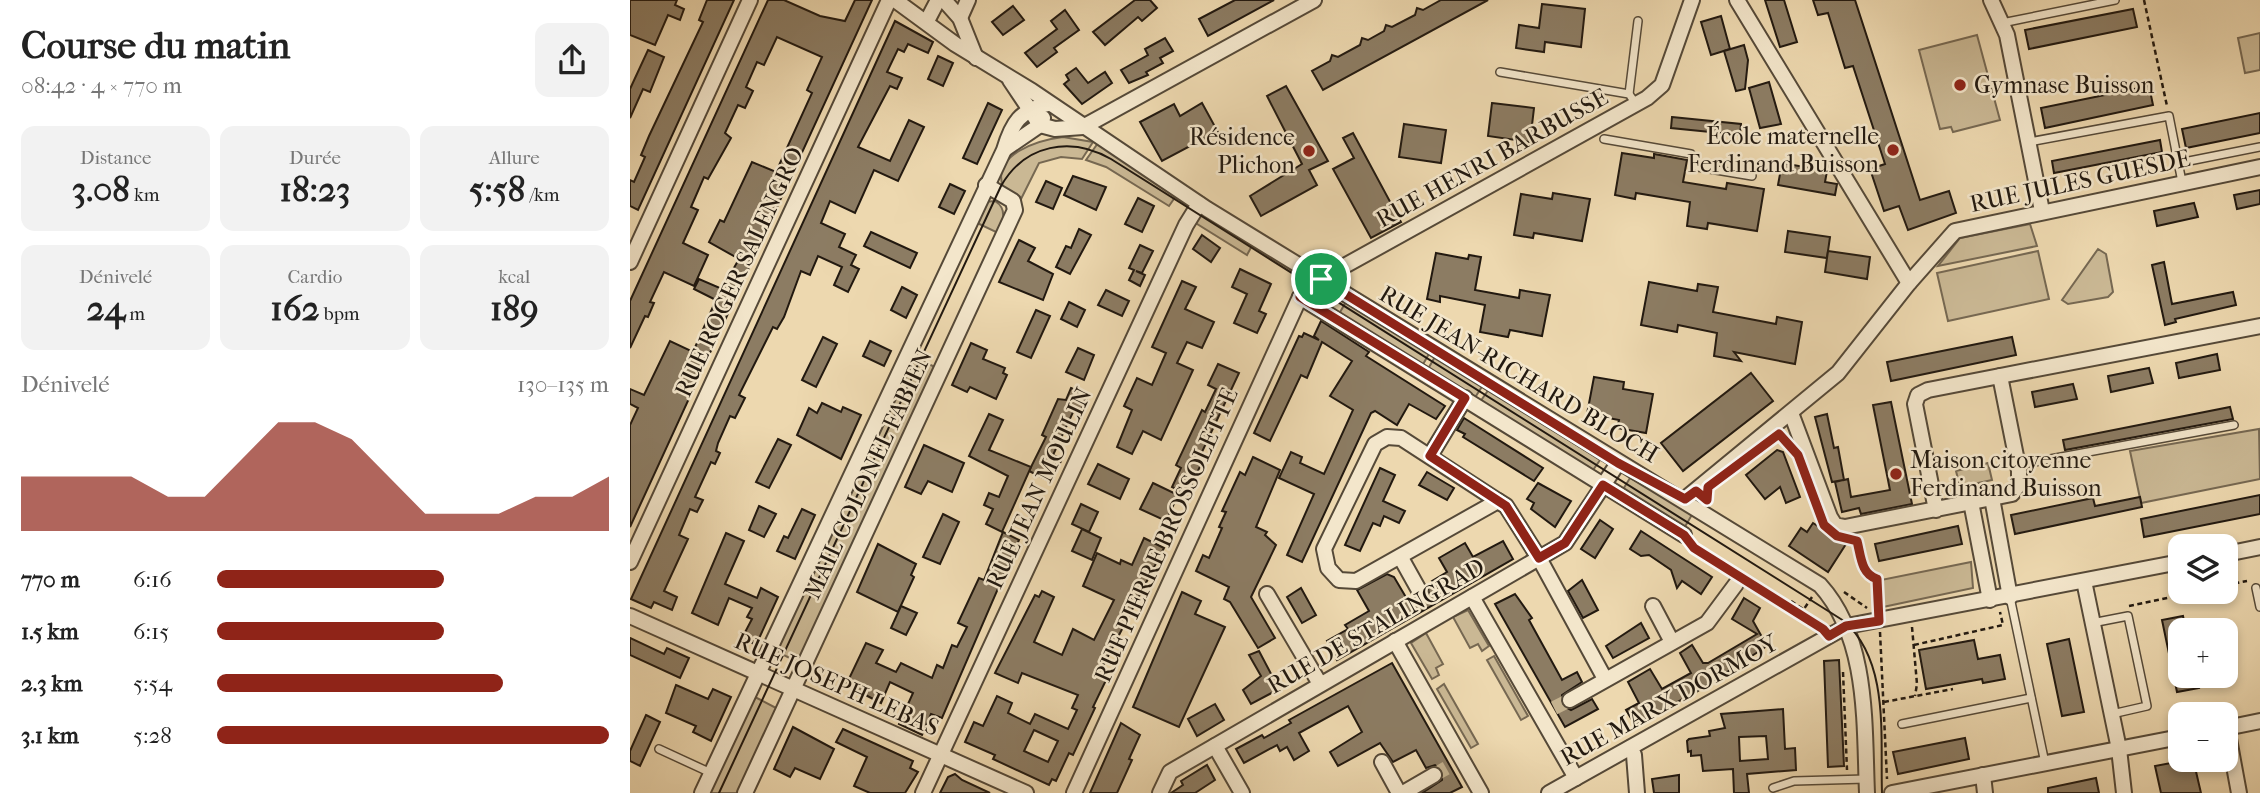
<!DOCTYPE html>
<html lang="fr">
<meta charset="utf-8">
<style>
body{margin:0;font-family:"IM FELL French Canon",serif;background:#f2f2f2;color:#222;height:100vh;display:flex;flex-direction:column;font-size:26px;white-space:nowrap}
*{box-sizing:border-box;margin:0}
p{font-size:23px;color:#767676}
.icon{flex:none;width:38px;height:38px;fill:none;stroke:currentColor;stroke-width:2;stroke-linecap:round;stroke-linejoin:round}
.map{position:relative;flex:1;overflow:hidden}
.sheet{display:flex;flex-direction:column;background:#fff;width:630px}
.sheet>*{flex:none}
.tools{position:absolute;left:1538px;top:534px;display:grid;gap:14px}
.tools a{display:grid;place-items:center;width:70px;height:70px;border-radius:14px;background:#fff;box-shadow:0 4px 10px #0003;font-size:35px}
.pin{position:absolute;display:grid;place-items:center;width:60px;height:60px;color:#fff;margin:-30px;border:4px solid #fff;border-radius:50%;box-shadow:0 2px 7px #0007}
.round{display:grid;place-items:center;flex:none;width:74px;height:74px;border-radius:14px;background:#f2f2f2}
.summary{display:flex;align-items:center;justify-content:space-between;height:119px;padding:0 21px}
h1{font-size:38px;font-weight:700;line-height:52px}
.figures{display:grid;grid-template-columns:repeat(3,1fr);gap:10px;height:119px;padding:7px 21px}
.figures div{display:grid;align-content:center;border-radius:14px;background:#f2f2f2;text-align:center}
.figures b{font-size:35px;font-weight:700}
.figures small{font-size:19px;font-weight:400}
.figures p{font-size:19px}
.chart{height:196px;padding:14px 21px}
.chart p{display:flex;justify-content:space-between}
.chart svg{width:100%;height:126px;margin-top:7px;fill:#8f2418;opacity:.7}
ul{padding:0 21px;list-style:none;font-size:23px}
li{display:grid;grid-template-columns:112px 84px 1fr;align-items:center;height:52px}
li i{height:18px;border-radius:9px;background:#8f2418}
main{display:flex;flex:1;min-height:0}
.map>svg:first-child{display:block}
</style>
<main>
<section class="sheet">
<div class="summary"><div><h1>Course du matin</h1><p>08:42 · 4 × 770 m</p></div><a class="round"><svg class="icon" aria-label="share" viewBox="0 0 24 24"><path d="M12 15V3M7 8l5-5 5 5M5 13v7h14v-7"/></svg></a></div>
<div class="figures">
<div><p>Distance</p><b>3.08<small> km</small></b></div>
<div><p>Durée</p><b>18:23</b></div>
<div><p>Allure</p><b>5:58<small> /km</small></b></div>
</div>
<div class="figures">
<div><p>Dénivelé</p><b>24<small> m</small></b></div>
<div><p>Cardio</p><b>162<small> bpm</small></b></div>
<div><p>kcal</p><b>189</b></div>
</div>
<div class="chart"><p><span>Dénivelé</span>130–135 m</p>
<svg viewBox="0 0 160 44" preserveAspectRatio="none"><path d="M0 44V25L10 25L20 25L30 25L40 32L50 32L60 19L70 6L80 6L90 12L100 25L110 38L120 38L130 38L140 32L150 32L160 25V44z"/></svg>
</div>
<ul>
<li><b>770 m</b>6:16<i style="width:58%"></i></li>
<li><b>1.5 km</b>6:15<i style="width:58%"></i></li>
<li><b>2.3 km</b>5:54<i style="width:73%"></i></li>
<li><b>3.1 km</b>5:28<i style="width:100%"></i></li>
</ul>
</section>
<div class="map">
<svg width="1630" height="793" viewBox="0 0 1630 793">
<rect width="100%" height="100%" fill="#edd8af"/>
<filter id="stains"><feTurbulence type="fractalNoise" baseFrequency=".00286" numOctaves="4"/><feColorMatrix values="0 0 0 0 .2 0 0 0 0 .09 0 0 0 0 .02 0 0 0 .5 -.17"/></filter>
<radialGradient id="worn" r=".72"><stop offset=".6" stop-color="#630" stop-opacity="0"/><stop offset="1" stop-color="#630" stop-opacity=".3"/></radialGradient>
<g fill="#cab894" stroke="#766852" stroke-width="2">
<polygon points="1630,33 1630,70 1615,73 1608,38"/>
<polygon points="1347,35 1370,120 1323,132 1321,127 1310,129 1289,50"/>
<path d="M433 137 463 142 452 159 431 157 409 163 391 199 373 187C361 154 409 140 433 137Z"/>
<polygon points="468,143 548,193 539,206 476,167 456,160"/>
<path d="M365 201C378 209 373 222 368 233L343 221 354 202Z"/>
<polygon points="571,213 624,242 617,255 564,222"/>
<polygon points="1400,224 1407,246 1308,266 1330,238"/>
<polygon points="1468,249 1476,254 1483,292 1478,297 1438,304 1432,300"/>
<polygon points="1408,251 1419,299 1318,321 1307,273"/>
<polygon points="717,300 800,352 792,366 709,314"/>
<polygon points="279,355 305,367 169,663 144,650"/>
<polygon points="806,355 853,385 844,399 798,369"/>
<polygon points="859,389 970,460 961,473 850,402"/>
<polygon points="1629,429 1630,479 1511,503 1500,451"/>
<polygon points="1358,463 1362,480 1330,487 1326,471"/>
<polygon points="1000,478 1063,513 1053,530 992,491"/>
<polygon points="1341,562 1343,588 1253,607 1251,580"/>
<polygon points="838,610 859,646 852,651 848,644 840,648 823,617"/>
<polygon points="796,633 813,664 806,668 809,675 802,679 781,643"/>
<polygon points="864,656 898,716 891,720 857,660"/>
<polygon points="814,684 848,744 841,748 807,689"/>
<polygon points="123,696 148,709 109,793 78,793"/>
</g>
<g fill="#8c7c63" stroke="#221910" stroke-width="2" fill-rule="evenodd">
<polygon points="0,0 47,0 45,5 54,9 50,20 38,15 25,45 0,35"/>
<polygon points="77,0 104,0 8,210 0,206 0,180 4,182 15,157 11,155 19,136 73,22 69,20"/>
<polygon points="138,0 154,0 190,16 215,21 225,0 242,0 0,527 0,425 8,408 0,404 0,389 14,395 40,341 63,352 86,300 64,289 69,279 92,289 109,259 79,242 90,220 94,222 122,162 146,172 182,93 177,90 192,57 147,37 134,65 127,62 116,87 123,91 115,108 108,105 95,133 101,138 78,179 74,177 61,207 68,210 53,243 78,255 64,286 34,272 20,302 24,303 18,317 15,316 0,348 0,301"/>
<polygon points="505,0 520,0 527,8 512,21 508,17 475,45 463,32"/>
<polygon points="605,0 644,0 578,36 569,19"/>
<polygon points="811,0 858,0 693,90 682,71 700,61 702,55 708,57 730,45 732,38 738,40 754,31 756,25 762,27 785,15 787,8 793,10"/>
<polygon points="1135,0 1154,0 1167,42 1150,47"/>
<polygon points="1183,0 1225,0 1290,200 1319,191 1326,213 1278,230 1269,206 1254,211 1240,169 1255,164 1223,66 1215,68 1198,13 1188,15"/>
<polygon points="912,4 955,9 951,47 915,42 914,52 886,48 889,25 909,28"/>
<polygon points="383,6 394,20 373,35 362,22"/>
<polygon points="1503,9 1507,27 1399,49 1395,30"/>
<polygon points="435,10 449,30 424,48 427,52 407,67 395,53 427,29 421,21"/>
<polygon points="1091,16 1100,49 1081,55 1071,22"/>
<polygon points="265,21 303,42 298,53 278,44 274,52 268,49 257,72 272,78 267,89 260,86 228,147 260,161 279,120 294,127 268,181 244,170 225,213 200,201 191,223 215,234 209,247 226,255 221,265 229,269 218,292 204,285 212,267 188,256 180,275 171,271 154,317 147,329 143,327 109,395 115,398 105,418 100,416 88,443 86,451 90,453 85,464 81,462 65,497 73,500 67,512 60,509 49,535 58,539 34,591 47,597 42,610 24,602 21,608 1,599"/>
<polygon points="535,38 543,51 530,58 533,63 516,72 518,75 499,83 491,70 518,55 515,49"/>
<polygon points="1114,45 1118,60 1115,89 1106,91 1094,51"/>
<polygon points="18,50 34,57 20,92 13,89 0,118 0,89"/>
<polygon points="308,56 323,63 313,86 298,79"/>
<polygon points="446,68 458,83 475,72 482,83 452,104 434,84 439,80 436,75"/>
<polygon points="1139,82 1151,124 1130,128 1119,88"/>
<polygon points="656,86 698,161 679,170 687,185 631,216 620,196 672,164 637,96"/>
<polygon points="1519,86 1523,105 1415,128 1411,108"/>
<polygon points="358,103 372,110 347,164 333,158"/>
<polygon points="572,103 589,134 578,140 577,137 532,161 510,122 544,104 550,116"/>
<polygon points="862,103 904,108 900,142 858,136"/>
<polygon points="1630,113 1630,133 1556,148 1552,129"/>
<polygon points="1042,117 1111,124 1110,135 1041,128"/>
<polygon points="774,124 816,130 811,163 769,157"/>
<polygon points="723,133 771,222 741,238 703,169 724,158 713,138"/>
<polygon points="1530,140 1532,152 1424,173 1422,161"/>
<polygon points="992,153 1024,158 1024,154 1057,160 1053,182 1096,189 1097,183 1134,189 1127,231 1078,223 1077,229 1057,226 1060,202 1006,193 1005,199 985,195"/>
<polygon points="1152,163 1197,171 1195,182 1207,184 1205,195 1148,185"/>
<polygon points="443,176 476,187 466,210 434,195"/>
<polygon points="416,181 432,188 423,209 406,202"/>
<polygon points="320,184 335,191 324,214 309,207"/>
<polygon points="1630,190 1630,204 1607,209 1604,195"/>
<polygon points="923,193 960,199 952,241 904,233 903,238 884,235 891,194 922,199"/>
<polygon points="508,198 524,206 512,232 495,224"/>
<polygon points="1564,203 1568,217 1527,226 1524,211"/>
<polygon points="449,229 461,235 440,274 426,267 436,246 441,248"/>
<polygon points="1158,231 1200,237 1197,258 1155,252"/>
<polygon points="241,232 287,253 280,268 234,246"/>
<polygon points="572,235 590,248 581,262 563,249"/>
<polygon points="389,240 405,248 398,261 423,274 413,300 369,282"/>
<polygon points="510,245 523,251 512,273 506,271 515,275 510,286 499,280 504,270 499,268"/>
<polygon points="1198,251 1240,257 1237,279 1195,272"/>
<polygon points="806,253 838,259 839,255 851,257 845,290 889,298 890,290 920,295 912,336 880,330 878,337 850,332 855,305 810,296 810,302 797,299"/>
<polygon points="1534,262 1542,304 1603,292 1606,305 1545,319 1546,322 1535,325 1522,265"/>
<polygon points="610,269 641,284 629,311 636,314 627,333 604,323 617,294 602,287"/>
<polygon points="552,281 566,287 555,309 584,322 572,348 557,342 547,363 563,370 531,440 513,431 502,454 487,447 502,410 494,406 507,378 522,385 536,353 522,347"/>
<polygon points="1019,282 1067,291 1068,284 1088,287 1083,312 1146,324 1147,317 1172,322 1165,364 1104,352 1111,361 1084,356 1087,333 1048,325 1047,332 1011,325"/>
<polygon points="272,287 287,295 276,318 261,310"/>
<polygon points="476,290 499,301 492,316 468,305"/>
<polygon points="439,302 455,310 447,327 431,319"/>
<polygon points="406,310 420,316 401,358 387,352"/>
<polygon points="691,321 739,352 736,356 815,406 806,419 779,404 767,425 745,411 741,413 672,562 657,555 684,494 649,478 661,452 672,457 670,463 694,474 723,410 700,396 722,361 692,342 677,378 671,375 640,441 624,433 669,336 672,337 674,333 689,340 684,336"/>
<polygon points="193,337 207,344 186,387 172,380"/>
<polygon points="1382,337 1386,355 1261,381 1257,362"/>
<polygon points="240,341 261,351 254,366 233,356"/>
<polygon points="341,343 357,350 353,359 375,368 373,373 377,375 366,399 340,387 337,392 322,385"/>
<polygon points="448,348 464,355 454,380 436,372"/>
<polygon points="1587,354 1590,370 1549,378 1546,363"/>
<polygon points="588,364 609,373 571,454 575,456 557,494 542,487 551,468 546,465 572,410 575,412 586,389 578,385"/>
<polygon points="1519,368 1523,383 1481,392 1478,376"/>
<polygon points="1121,373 1143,401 1053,471 1031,443"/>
<polygon points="964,377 994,382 993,389 1023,394 1016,433 987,428 989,420 957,414"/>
<polygon points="1443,384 1447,399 1405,407 1402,392"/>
<polygon points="441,388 458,396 450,413 444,410 423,455 432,459 421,482 399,471 416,437 412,435 428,399 436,400"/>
<polygon points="1261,402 1282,504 1231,514 1229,508 1212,512 1205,482 1213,480 1202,482 1185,417 1197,414 1204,448 1208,447 1214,480 1218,479 1221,497 1260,490 1243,405"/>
<polygon points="192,403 211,412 213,407 231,415 211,459 167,435 179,408 187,413"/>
<polygon points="1600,407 1603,419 1435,450 1433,440"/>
<polygon points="359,414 373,420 359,450 401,467 372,532 356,524 363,509 354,505 359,493 369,497 378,476 339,456"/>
<polygon points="834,418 913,468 904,481 833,437 835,434 827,430"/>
<polygon points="148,439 161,445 139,488 126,482"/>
<polygon points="294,445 334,463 322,492 298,481 291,494 275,487"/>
<polygon points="1147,450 1153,452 1170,497 1156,503 1150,487 1135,499 1116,475"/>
<polygon points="623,457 650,470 626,527 637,532 635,535 646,545 621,597 645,638 628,648 600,602 594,599 599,587 566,571 573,555 579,558 592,528 589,527 596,512 592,511 610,472 615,475"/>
<polygon points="468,464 499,479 490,499 458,484"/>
<polygon points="750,468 765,475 753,501 775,511 769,523 754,516 750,526 743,523 730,551 715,545"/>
<polygon points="797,472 824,488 817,500 789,485"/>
<polygon points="523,483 548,495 536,521 510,509"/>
<polygon points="908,483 941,501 925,527 901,509 904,503 897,499"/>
<polygon points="1630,495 1630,514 1514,537 1511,519"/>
<polygon points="1510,497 1512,507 1385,534 1381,515 1463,498 1465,506"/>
<polygon points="451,504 468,512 459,532 442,524"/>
<polygon points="129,506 146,514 134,537 119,530"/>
<polygon points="172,509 185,515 165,559 147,551 154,536 158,538"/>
<polygon points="313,514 329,522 310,564 293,557"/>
<polygon points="970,520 983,529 965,558 951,549"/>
<polygon points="1183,523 1216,544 1198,572 1159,546 1171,528 1177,532"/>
<polygon points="1328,526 1332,544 1249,561 1245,544"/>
<polygon points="452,529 471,538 462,560 442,551"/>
<polygon points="1011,531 1082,577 1071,594 1052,581 1047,588 1041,570 1019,555 1011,556 1000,549"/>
<polygon points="373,532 389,540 312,718 301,714 292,735 269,724 283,693 260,682 251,703 216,685 236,643 253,650 246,663 266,672 271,663 302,678 307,665 313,668 322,645 327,647 337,627 328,623 349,578 354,580"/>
<polygon points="96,533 114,541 95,584 127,598 131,588 148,597 126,645 112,638 122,619 117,617 122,608 99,598 88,625 62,613"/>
<path d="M514 538 534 548 473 666V674L478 676 463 707 465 708 443 755 439 753 426 781 422 779 419 785 363 759 365 755 335 742 344 722 353 726 367 696 382 703 378 713 400 724 405 714 438 729 447 710 442 708 448 695 392 673 388 683 365 673 405 595 409 597 412 591 424 597 404 642 432 655 443 629 464 640 484 600 453 586 467 553 490 564 491 560 502 565ZM404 730 428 741 418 762 394 751Z"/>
<polygon points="873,541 883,559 707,660 697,641 718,629 715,625 739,611 727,590 757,574 764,577 777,599 782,597 786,601 794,601 799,596 798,587 804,584 802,581 817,572 809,558 835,543 843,557"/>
<polygon points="248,544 286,564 281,575 284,577 268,612 227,592"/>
<polygon points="952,580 968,610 953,618 938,591"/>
<polygon points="671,588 686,615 672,623 657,597"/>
<polygon points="552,592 571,601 565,614 595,627 549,727 503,707"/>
<polygon points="885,594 902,618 899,620 932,680 947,672 952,682 932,695 932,705 941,710 962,699 968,709 935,727 865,604"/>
<polygon points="1114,598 1130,608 1123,621 1137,646 1068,691 1005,725 996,710 1009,703 998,682 1020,669 1032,689 1061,673 1050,653 1062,645 1073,663 1078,663 1127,634 1102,619"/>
<polygon points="271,606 287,613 276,635 261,628"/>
<polygon points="1553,616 1556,630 1550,630 1550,676 1566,676 1569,688 1547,692 1532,620"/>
<polygon points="1011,623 1019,638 983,658 976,646"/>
<polygon points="0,638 34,654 37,648 59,658 50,678 0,655"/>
<polygon points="1439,639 1454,712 1432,716 1417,644"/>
<polygon points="1344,640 1348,659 1370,655 1375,679 1353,683 1352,679 1296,689 1289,650"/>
<polygon points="629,651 649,689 621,704 613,690 631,676 619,655"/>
<polygon points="1209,660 1214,766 1198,767 1194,661"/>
<polygon points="762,663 832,787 820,793 792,793 812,780 812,770 805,765 796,768 786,750 763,762 750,743 708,766 700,752 732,732 718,706 669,733 679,751 664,760 657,747 650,751 647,745 614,763 606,749 632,735 634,738 661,723 659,720"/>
<polygon points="46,685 78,699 83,689 101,697 81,741 63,732 66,726 36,713"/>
<polygon points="585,704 594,720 567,736 558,719"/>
<path d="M1153 709 1155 749 1165 748 1166 770 1117 774 1119 793H1104L1103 769 1073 771 1071 755 1061 756V751L1058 752 1057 741 1059 739 1080 736 1079 731 1095 728 1091 714ZM1136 736 1138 759 1110 761 1109 737Z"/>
<polygon points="16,715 30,722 10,766 0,761 0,751"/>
<polygon points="491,723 510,735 499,759 502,760 487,793 460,793"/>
<polygon points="163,727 204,749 190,779 165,768 160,777 144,769"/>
<polygon points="213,729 283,761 280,768 288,772 275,793 240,793 224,786 237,757 206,742"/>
<polygon points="1335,738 1339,759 1268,774 1263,752"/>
<polygon points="1557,760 1564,763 1571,793 1531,793 1525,766"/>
<polygon points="577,765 585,780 565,793 541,793 553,785 551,781"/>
<polygon points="325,774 332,780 360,793 310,793 318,777"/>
<polygon points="1049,775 1049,793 1024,793 1022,779"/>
<polygon points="1466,778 1469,793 1418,793 1418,788"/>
</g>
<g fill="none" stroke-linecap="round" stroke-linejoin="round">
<g stroke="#c4b28f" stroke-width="14" stroke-dasharray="14 7" stroke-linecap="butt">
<polyline points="790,592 799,607"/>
<polyline points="924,708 940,700"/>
<polyline points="804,775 820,766"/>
</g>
<defs>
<g id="lane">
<polyline points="1372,23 1485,0"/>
<polyline points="870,72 999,94 1006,104"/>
<polyline points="999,94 1008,21"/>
<polyline points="974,139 1061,154 1068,167 1122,176"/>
<polyline points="1399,142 1539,116 1552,182"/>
<polyline points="1549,167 1554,162 1630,147"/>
<polyline points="1388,465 1604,425"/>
<polyline points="1626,588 1630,607"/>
<polyline points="1380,597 1415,763"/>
<polyline points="1462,623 1498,616 1517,706 1482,714"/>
<polyline points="1272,724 1401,698"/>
<polyline points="29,749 81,773"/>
<polyline points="1143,788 1164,781 1236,779"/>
</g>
<g id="street">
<path d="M265 0 325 44 402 91 577 209 1190 585C1239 639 1234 724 1237 793"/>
<polyline points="314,0 330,18 346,58"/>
<polyline points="1107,0 1279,283"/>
<polyline points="1361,0 1377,35 1412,211"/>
<polyline points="330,18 338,0"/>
<polyline points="297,21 308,0"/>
<polyline points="380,80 410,125 425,129 453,127 684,0"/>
<polyline points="375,149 410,125 413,118"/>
<polyline points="0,262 120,0"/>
<polyline points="670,297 1054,535"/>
<polyline points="1370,376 1630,326"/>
<polyline points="1161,413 1200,517 1205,525 1215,527 1382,494 1389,484 1389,471 1370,376 1298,390 1288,395 1285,404 1306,510"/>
<polygon points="757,437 771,438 868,501 726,581 709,580 698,568 694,549 745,444"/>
<polyline points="800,456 835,398"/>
<polyline points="1362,498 1380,597"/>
<polyline points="1055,499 1208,373 1279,283 1325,231 1630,167"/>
<polyline points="868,501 876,506 909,558 975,679"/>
<polyline points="1341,502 1360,600"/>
<polyline points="1596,554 1630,547"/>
<polyline points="771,558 790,592"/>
<polyline points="0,562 259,0"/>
<polyline points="1454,581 1489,749 1494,793"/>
<polyline points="637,594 690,684"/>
<polyline points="842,597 946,778"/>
<polyline points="1023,606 1042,642"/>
<polyline points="0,616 396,793"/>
<polyline points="765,641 851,793"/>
<polyline points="940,700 1077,623 1106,584"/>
<polyline points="1596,728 1630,721"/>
<polyline points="1597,728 1609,793"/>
<polyline points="585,746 612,793"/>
<polyline points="1000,748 1004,755 1007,793"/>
<polyline points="752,762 769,793"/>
<polyline points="1353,775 1355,793"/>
<path d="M72 793 374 150C382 123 390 110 418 104"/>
<polyline points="115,793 385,210 383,201 356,185"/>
<polyline points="293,793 556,225 569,204"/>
<polyline points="444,793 670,297 691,279 1017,98 1032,85 1062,0"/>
<polyline points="530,793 540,772 935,543 988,463"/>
<polyline points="773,793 804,775"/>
<polyline points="919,793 1217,626 1550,562"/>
<polyline points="1262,793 1550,737"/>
</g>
</defs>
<use href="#lane" stroke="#554938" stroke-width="10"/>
<use href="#street" stroke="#554938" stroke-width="18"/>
<g stroke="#221910" stroke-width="2.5" stroke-dasharray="5 3.5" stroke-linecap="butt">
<polyline points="1514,0 1537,106"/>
<path d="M1224 540 1227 541C1231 556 1231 574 1247 579L1248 607"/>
<polyline points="1061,545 1102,572"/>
<polyline points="1120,583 1188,626"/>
<polyline points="1596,585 1617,581"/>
<polyline points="1214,592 1237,608"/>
<polyline points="1161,601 1173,609"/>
<polyline points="1499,606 1566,592"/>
<polyline points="1170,615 1182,597"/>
<polyline points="1282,627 1287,684 1285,696"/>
<polyline points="1250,632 1257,779"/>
<polyline points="1284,645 1373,625 1370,612"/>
<polyline points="1213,672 1217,770"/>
<polyline points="1254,702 1323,689"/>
</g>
<use href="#lane" stroke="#f3e6cb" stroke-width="7"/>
<use href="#street" stroke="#f3e6cb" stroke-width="14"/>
<path stroke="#221910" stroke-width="2" d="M89 793 371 186C395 144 441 136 481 159L1214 621C1260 662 1250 736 1252 793"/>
</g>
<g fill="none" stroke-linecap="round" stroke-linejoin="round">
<defs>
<path id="route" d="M691 279 988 463 1055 499 1066 491 1077 500 1078 487 1149 434 1168 455 1194 525 1207 536 1227 541C1231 556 1231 574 1247 579L1249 621 1216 626 1199 636 1193 629 1064 548 1054 535 973 485 935 543 909 558 876 506 800 456 835 398 670 297Z"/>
</defs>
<use href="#route" stroke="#fff" stroke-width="14"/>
<use href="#route" stroke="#8f2418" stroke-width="9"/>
</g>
<g fill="#8f2418" stroke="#f3e6cb" stroke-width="2.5">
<circle cx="1330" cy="85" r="7"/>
<circle cx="1263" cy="150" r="7"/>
<circle cx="679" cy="151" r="7"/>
<circle cx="1266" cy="474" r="7"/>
</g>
<g text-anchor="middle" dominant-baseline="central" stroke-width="5" stroke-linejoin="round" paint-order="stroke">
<g font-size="24" fill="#221910" stroke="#f3e6cb" text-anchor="start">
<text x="1344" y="85">Gymnase Buisson</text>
<text x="1249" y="136" text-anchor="end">École maternelle<tspan x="1249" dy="28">Ferdinand Buisson</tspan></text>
<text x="665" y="137" text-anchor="end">Résidence<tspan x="665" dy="28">Plichon</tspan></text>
<text x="1280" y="460">Maison citoyenne<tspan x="1280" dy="28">Ferdinand Buisson</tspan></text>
</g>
<g font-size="24" fill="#221910" stroke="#f3e6cb">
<text transform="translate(862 158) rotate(-29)">RUE HENRI BARBUSSE</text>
<text transform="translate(1450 181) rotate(-12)">RUE JULES GUESDE</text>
<text transform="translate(109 272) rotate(-65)">RUE ROGER SALENGRO</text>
<text transform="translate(889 374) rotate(31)">RUE JEAN-RICHARD BLOCH</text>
<text transform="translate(238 474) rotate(-65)">MAIL COLONEL FABIEN</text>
<text transform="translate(409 488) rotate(-65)">RUE JEAN MOULIN</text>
<text transform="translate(536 535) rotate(-66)">RUE PIERRE BROSSOLETTE</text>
<text transform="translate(746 626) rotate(-30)">RUE DE STALINGRAD</text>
<text transform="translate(207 684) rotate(24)">RUE JOSEPH LEBAS</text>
<text transform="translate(1039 700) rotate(-29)">RUE MARX DORMOY</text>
</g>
</g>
<rect width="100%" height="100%" filter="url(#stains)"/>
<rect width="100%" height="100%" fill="url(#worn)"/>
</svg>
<div class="tools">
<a><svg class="icon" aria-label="layers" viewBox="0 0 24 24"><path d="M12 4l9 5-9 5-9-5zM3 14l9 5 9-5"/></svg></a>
<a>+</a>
<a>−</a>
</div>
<div class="pin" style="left:691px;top:279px;background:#1e9e55"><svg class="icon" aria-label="arrive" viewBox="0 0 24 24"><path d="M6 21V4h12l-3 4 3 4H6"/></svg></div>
</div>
</main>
